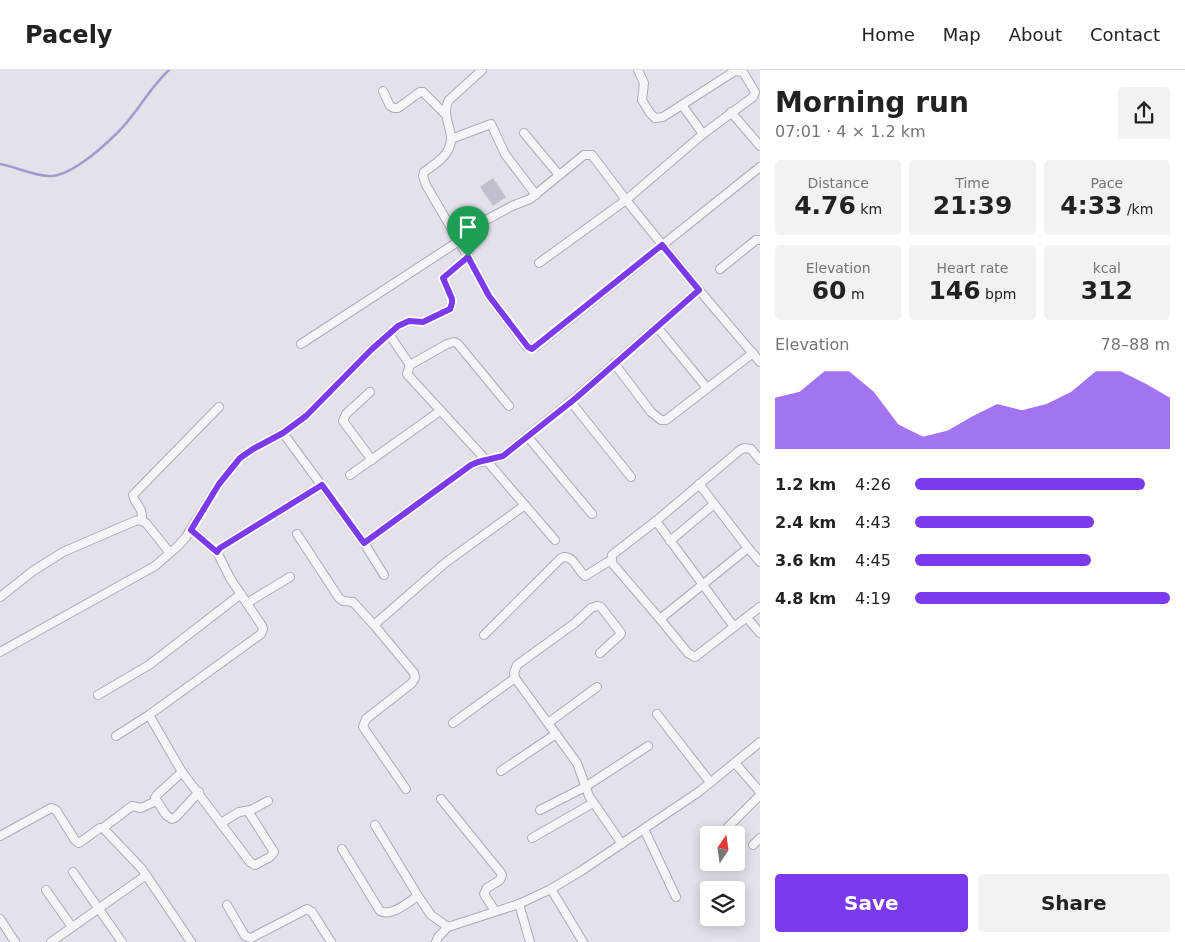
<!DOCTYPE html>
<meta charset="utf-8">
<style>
body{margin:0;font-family:"DejaVu Sans",sans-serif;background:#f2f2f2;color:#222;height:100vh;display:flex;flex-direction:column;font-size:19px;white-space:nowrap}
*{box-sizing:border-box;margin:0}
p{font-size:16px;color:#767676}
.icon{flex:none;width:28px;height:28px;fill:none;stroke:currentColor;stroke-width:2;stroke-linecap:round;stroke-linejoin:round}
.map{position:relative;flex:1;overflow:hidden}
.side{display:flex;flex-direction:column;background:#fff;width:425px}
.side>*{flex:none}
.needle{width:32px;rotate:13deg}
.buttons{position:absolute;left:700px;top:756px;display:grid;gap:10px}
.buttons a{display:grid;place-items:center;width:45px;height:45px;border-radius:5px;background:#fff;box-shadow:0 2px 12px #0003;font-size:25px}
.pin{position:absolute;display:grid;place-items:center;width:42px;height:42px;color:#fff;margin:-51px -21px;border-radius:50% 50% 50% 0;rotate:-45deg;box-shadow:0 0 5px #0007}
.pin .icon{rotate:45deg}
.round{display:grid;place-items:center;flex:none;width:52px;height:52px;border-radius:5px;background:#f2f2f2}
.overview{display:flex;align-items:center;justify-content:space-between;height:85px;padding:0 15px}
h1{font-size:28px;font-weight:600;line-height:38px}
.metrics{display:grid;grid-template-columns:repeat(3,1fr);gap:8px;height:85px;padding:5px 15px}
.metrics div{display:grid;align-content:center;border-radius:5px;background:#f2f2f2;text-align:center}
.metrics b{font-size:25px;font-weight:600}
.metrics small{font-size:14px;font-weight:400}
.metrics p{font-size:14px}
.chart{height:140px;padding:10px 15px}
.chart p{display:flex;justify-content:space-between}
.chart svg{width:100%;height:90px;margin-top:5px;fill:#7c3aed;opacity:.7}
.button{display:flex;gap:10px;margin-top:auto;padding:10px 15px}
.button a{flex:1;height:58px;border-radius:5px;background:#7c3aed;color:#fff;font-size:20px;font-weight:600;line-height:58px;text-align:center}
.button a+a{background:#f2f2f2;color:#222}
ul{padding:0 15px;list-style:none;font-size:16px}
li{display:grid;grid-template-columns:80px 60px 1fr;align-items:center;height:38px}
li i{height:12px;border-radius:6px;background:#7c3aed}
header{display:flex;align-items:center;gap:30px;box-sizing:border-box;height:70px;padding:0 25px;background:#fff;border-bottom:1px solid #e0e0e0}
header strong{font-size:24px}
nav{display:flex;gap:28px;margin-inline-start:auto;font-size:18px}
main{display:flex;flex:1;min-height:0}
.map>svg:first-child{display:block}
</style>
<header>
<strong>Pacely</strong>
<nav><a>Home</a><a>Map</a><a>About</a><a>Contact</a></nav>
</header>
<main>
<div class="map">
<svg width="760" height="872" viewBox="0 0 760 872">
<rect width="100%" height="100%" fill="#e4e1eb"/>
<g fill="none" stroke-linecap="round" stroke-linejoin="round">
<path stroke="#a49acc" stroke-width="2.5" d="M0 94C16 97 32 105 48 106 68 108 101 79 115 65 136 46 148 19 169 0"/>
</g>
<polygon fill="#c3bece" points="493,108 506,127 493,136 480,117"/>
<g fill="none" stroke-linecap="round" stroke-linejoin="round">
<defs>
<g id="street">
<polyline points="638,0 644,13 642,30 650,43 655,48 663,47 735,1 743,2 755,22 753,27 703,64 626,130 699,220"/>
<polyline points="383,21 390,36 394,38 398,38 420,22 423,22 445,44"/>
<polyline points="682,35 703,64"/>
<polyline points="731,42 760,76"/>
<polyline points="524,63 559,105"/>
<polyline points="451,69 491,54 505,84 536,125"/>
<polyline points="477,155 512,136 530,129 584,85 592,85 626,130 539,193"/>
<polyline points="468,187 489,226 527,277 534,278 760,97"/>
<polyline points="720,199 756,170 760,170"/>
<polyline points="657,257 707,318"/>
<polyline points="389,264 410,295"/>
<polyline points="301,274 459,171"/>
<polyline points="614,293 651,342 661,350 666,350 753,283"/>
<polyline points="370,322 346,344 343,351 372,390"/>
<polyline points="571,332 631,407"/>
<polyline points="509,336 458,274 454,272 447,274 410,295 407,304 486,390 555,470"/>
<polyline points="283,363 364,473 384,505"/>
<polyline points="528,367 592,444"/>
<polyline points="350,405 440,341"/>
<polyline points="699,414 748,478 660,549 612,493 612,485 656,451 740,380 744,378 751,379 760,390"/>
<path d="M142 451C143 435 135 436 133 425L219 337"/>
<polyline points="656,451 734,557"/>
<polyline points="191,460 217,482"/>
<polyline points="297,464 339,528 343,531 353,532 374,555 445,493 525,435"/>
<polyline points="670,471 713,435"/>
<polyline points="364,473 471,395 503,386 575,328 699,220 760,292"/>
<polyline points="748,478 760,492"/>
<polyline points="0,527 33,501 63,482 135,451 140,450 146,453 170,483"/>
<polyline points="247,533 290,507"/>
<polyline points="747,548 760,563"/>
<polyline points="660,549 688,583 695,587 760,537"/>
<polyline points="374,555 414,603 415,608 412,613 366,649 363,657 406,719"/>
<path d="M484 565 561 488C573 483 577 500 585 506L611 490"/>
<path d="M0 582 155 496 178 476 186 467 219 414 240 388 253 379 283 363 306 346 371 280 398 256 409 251 423 252 450 239 452 233V229L443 208 468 187 426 115 423 106 424 102C432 96 444 89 448 80 458 63 439 47 449 30L482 0"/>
<polyline points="600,583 620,565 621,563 601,537 597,536 591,538 575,553 517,595 514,603 515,608 577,693 589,726 622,774"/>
<polyline points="98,625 149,595 241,524"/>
<polyline points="657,644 710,712"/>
<polyline points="149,645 182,702 250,792 255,795 270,787 274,782 248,741"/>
<polyline points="453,653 515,608"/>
<polyline points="548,653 597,617"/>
<polyline points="116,666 149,645 261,564 263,559 262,556 230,508 217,482 220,478 322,415"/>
<polyline points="735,693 760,722"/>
<polyline points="501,701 556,664"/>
<polyline points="182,702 157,725 155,728 166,745 172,749 176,747 199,722"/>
<polyline points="441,729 501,803 502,805 500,810 487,818 484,824 495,841"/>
<polyline points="540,740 585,717 648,676"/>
<polyline points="221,753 239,742 251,740 268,731"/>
<polyline points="375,755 418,826"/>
<polyline points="728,757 760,725"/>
<polyline points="103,758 132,736 141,738 156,731"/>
<polyline points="644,759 676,827"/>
<polyline points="0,766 51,738 56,740 75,770 79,773 100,758 103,758 142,799 191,872"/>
<polyline points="532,768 593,733"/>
<polyline points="753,775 760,768"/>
<path d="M342 779 380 841C392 847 408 832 418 826L431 845 448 857"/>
<polyline points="73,802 122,872"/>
<polyline points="551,819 583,872"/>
<polyline points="46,820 72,857"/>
<polyline points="519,834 530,872"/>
<polyline points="227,835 245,866 251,868 307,839 312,842 331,872"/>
<polyline points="0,849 15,872"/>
<polyline points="51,872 145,806"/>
<polyline points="436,872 438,867 448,857 519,834 551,819 581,801 700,721 760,672"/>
</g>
</defs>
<use href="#street" stroke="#aeaab9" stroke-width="10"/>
<use href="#street" stroke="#f6f4f9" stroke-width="8"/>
</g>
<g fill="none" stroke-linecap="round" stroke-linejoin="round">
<defs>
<polygon id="route" points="662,175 699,220 576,328 503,386 478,392 471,395 364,473 322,415 220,478 217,482 191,460 219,414 240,388 253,379 283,363 306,346 371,280 398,256 409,251 423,252 450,239 452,233 452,229 443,208 468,187 489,226 528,277 532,279"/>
</defs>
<use href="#route" stroke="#fff" stroke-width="10"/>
<use href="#route" stroke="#7c3aed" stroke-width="6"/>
</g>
</svg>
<div class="buttons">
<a><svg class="needle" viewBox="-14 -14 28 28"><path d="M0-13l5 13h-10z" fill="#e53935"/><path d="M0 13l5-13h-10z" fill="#767676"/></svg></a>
<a><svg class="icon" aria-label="layers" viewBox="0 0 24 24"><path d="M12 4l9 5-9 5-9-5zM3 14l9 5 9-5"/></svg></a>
</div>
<div class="pin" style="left:468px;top:187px;background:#1e9e55"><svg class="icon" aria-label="arrive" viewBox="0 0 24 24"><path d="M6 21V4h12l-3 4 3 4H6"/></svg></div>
</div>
<section class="side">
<div class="overview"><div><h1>Morning run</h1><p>07:01 · 4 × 1.2 km</p></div><a class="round"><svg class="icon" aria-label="share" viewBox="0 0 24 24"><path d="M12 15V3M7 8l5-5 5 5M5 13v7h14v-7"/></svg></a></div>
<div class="metrics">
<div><p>Distance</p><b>4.76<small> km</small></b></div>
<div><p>Time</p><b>21:39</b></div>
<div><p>Pace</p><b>4:33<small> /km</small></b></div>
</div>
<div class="metrics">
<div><p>Elevation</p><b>60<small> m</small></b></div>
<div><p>Heart rate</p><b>146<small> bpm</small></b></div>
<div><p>kcal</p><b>312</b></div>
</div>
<div class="chart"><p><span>Elevation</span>78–88 m</p>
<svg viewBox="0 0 160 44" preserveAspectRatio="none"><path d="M0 44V19L10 16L20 6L30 6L40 16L50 32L60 38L70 35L80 28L90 22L100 25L110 22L120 16L130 6L140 6L150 12L160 19V44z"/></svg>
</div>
<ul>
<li><b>1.2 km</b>4:26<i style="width:90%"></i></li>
<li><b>2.4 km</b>4:43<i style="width:70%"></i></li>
<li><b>3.6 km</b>4:45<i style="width:69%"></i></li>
<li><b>4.8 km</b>4:19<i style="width:100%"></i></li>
</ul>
<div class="button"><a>Save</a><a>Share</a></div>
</section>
</main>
